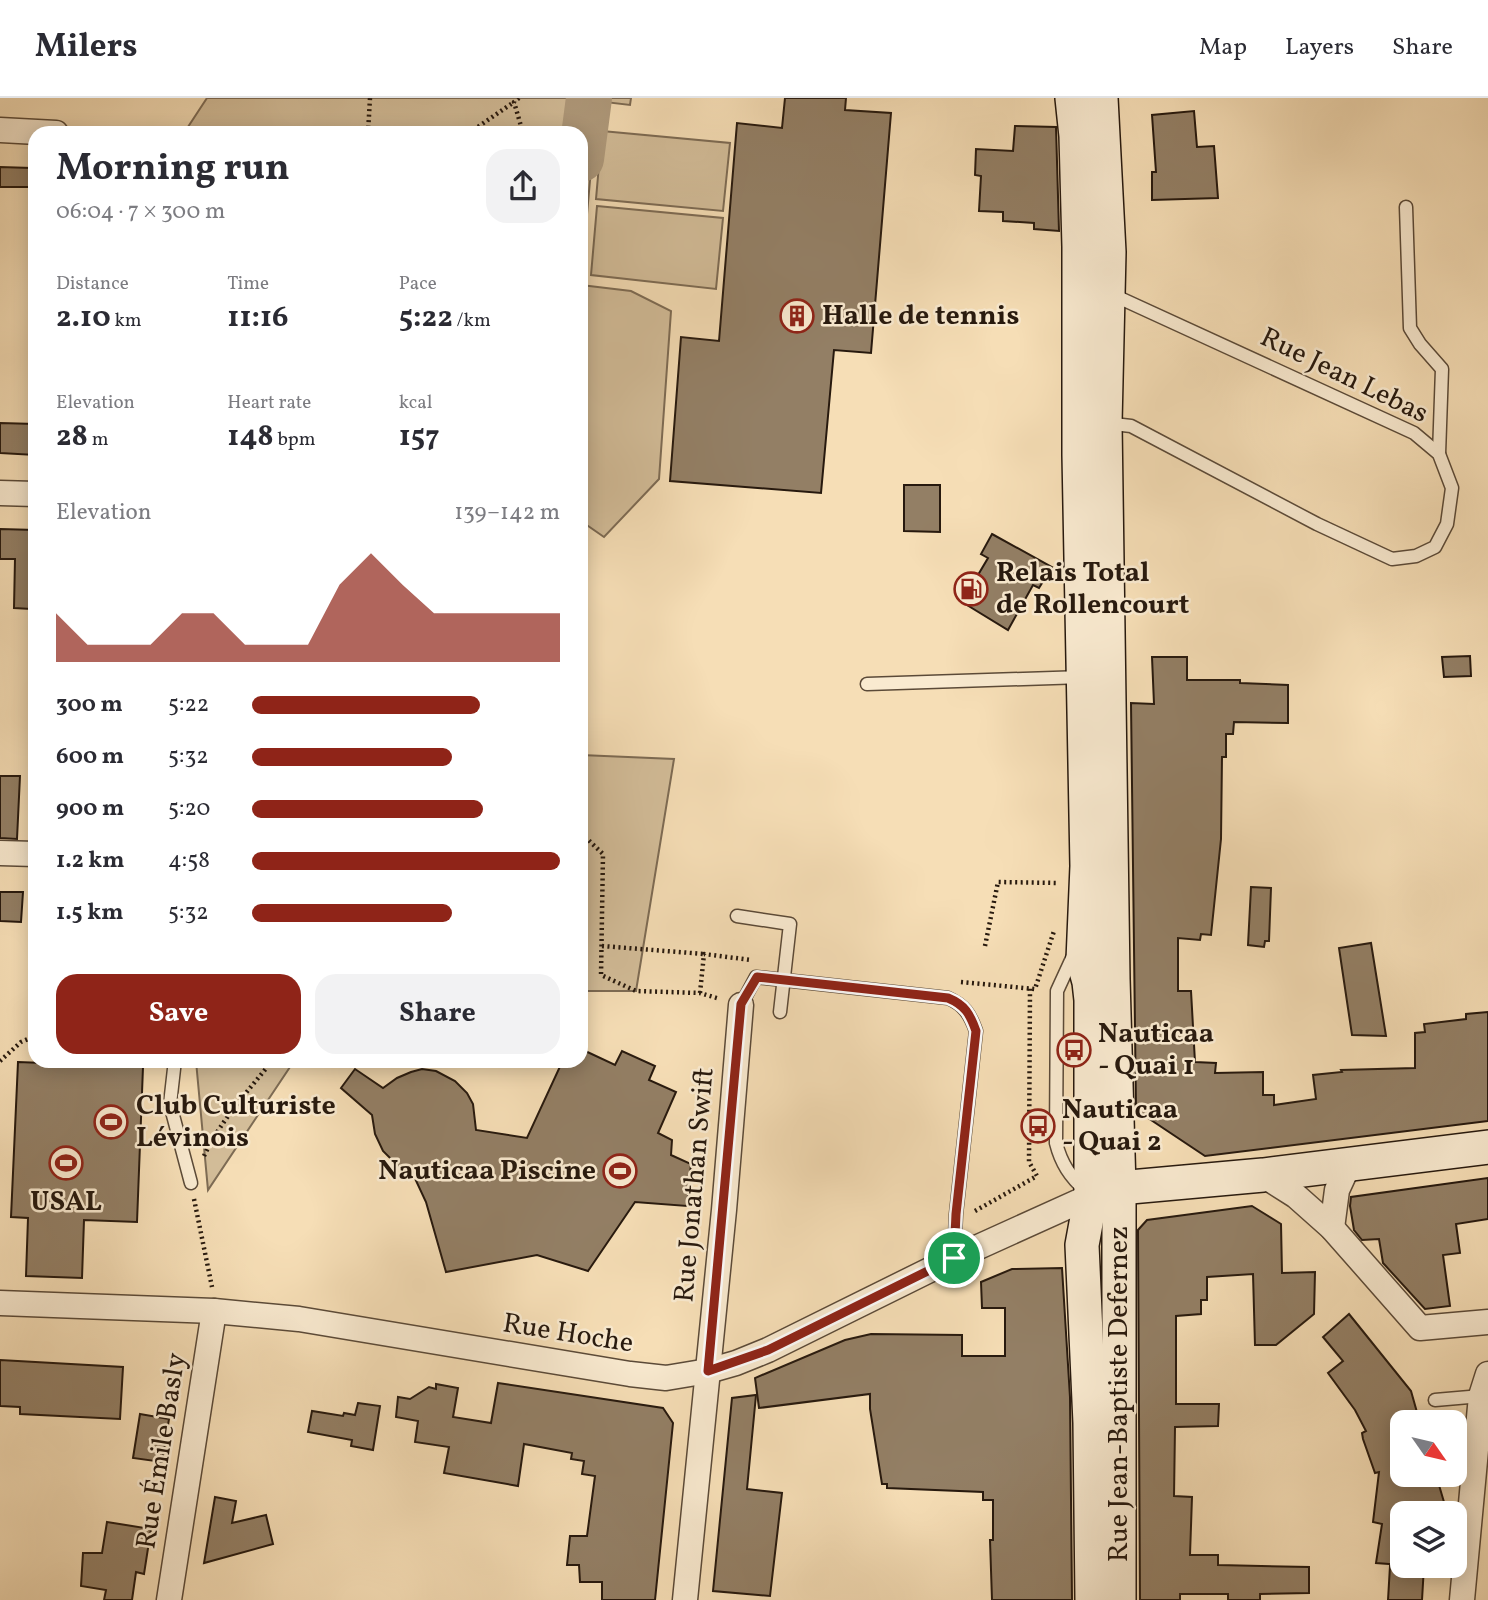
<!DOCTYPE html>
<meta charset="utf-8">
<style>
body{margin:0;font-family:Vollkorn,serif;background:#f2f2f3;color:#2b2b33;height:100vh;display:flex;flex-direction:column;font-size:26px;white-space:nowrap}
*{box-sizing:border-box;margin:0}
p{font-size:23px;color:#7c7c81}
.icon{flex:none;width:38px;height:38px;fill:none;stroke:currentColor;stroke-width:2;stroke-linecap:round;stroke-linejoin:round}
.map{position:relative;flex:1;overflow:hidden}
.panel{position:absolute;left:28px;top:28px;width:560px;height:942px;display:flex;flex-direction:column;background:#fff;border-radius:21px;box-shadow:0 4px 18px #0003}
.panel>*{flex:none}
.needle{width:46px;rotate:124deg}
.buttons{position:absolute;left:1390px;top:1312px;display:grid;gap:14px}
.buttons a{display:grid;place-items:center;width:77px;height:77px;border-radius:14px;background:#fff;box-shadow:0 4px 18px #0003;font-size:35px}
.pin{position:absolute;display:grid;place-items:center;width:60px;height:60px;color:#fff;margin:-30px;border:4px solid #fff;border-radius:50%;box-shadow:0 2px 7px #0007}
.round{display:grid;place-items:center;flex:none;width:74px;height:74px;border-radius:21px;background:#f2f2f3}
.head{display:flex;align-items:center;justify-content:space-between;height:119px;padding:0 28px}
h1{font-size:38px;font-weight:700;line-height:52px}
.figures{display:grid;grid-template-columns:repeat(3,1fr);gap:10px;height:119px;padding:7px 28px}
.figures div{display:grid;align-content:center}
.figures b{font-size:30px;font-weight:700}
.figures small{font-size:19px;font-weight:400}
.figures p{font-size:19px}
.chart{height:196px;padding:14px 28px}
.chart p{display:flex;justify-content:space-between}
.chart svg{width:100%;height:126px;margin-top:7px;fill:#8f2418;opacity:.7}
.action{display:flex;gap:14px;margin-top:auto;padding:14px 28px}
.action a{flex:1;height:80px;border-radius:21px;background:#8f2418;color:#fff;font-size:28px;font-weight:700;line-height:80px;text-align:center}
.action a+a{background:#f2f2f3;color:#2b2b33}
ul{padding:0 28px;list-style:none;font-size:23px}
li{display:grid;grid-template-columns:112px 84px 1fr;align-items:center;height:52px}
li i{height:18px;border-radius:9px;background:#8f2418}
header{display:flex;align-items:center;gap:42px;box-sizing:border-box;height:98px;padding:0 35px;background:#fff;border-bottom:2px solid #e1e1e2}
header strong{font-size:33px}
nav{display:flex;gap:38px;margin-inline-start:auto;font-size:24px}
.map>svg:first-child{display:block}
</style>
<header>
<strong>Milers</strong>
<nav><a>Map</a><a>Layers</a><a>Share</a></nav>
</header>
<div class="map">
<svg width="1488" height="1502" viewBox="0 0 1488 1502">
<rect width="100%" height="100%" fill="#f6deb6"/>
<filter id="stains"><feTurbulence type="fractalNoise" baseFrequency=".00286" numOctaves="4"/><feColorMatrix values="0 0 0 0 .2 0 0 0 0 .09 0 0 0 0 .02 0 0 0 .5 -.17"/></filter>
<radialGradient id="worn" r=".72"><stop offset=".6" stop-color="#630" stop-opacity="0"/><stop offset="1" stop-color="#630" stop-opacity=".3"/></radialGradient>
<g fill="#d3bd99" stroke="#7d6b54" stroke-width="2">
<polygon points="207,0 631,0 630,7 597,3 581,184 581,35 184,35"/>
<polygon points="602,33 730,45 723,113 596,101"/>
<polygon points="597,108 723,120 716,191 591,177"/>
<polygon points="581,187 631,193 671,213 659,381 604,439 581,423"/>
<polygon points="581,657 674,661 636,893 581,893"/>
<polygon points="196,963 294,963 208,1092"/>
</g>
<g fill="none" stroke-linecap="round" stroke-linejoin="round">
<polyline stroke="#b09b7d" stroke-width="46" points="581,61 589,0"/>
</g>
<g fill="#937f65" stroke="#27190e" stroke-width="2">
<polygon points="785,0 846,0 845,12 891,15 871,255 834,252 821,395 670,383 681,239 719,243 737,25 782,30"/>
<polygon points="1194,13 1197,49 1214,48 1218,100 1152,102 1152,74 1156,74 1152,17"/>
<polygon points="1015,28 1056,29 1059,133 1034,131 1034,125 1003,123 1003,114 979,113 981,78 975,77 976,51 1013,53"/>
<polygon points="0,69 31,70 30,89 0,89"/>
<polygon points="0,325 35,326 35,357 0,355"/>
<polygon points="904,387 940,387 940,434 904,433"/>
<polygon points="0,431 35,432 31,511 14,510 15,461 0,461"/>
<polygon points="992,436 1052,469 1039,490 1033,487 1008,532 962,504 988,460 981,456"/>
<polygon points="1470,558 1471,578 1444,579 1442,559"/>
<polygon points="1152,559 1187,559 1187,582 1240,582 1240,585 1288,587 1288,625 1234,624 1233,636 1226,636 1226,659 1222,659 1221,741 1211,837 1201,836 1200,842 1178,840 1178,893 1191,893 1195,964 1216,965 1215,975 1263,974 1263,997 1274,997 1274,1007 1316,1001 1313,977 1342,974 1341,972 1415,970 1415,935 1425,934 1424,926 1466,921 1466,916 1488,914 1488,1023 1205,1058 1136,1012 1131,605 1154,606"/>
<polygon points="0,678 20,678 17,741 0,740"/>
<polygon points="1251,789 1271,790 1269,843 1265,843 1264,849 1248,847"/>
<polygon points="0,794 23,794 21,824 0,823"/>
<polygon points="1371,845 1386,938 1352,937 1339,850"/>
<polygon points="581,951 615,967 622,953 655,968 649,982 676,994 658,1035 672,1042 671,1057 691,1066 687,1108 635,1104 588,1173 537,1157 446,1174 426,1104 412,1074 398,1068 383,1053 375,1036 372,1017 341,990 355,971 383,990 397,980 411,974 422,971 436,973 455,983 467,995 473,1006 476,1032 527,1040 563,962 581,962"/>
<polygon points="18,964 143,969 137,1124 84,1122 82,1180 26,1178 28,1120 11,1119"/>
<polygon points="1488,1080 1488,1121 1456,1126 1460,1155 1443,1157 1450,1208 1425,1211 1383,1165 1379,1141 1362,1142 1354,1132 1350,1108 1351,1099"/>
<polygon points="1252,1108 1281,1126 1282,1175 1315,1174 1314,1216 1276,1247 1255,1247 1253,1176 1207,1179 1207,1202 1201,1202 1201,1216 1176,1218 1176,1306 1219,1306 1218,1328 1175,1329 1174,1398 1192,1399 1190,1457 1218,1457 1218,1467 1309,1469 1309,1495 1260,1496 1260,1502 1228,1502 1228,1496 1180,1496 1180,1502 1140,1502 1138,1132 1147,1122"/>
<polygon points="1062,1170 1070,1299 1072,1502 992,1502 990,1442 993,1442 993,1402 983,1402 983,1394 887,1390 887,1386 882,1386 870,1311 870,1296 759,1310 755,1280 845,1242 871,1236 962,1237 962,1258 1005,1258 1005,1210 982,1210 981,1184 1012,1171"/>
<polygon points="1349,1216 1411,1293 1420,1325 1402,1325 1402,1377 1436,1377 1444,1404 1442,1416 1402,1416 1402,1467 1376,1465 1382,1426 1373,1424 1379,1374 1375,1375 1363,1341 1362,1335 1366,1333 1355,1312 1328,1275 1343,1263 1323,1239"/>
<polygon points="0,1262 123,1269 120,1321 20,1316 20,1309 0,1308"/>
<polygon points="498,1285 663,1310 673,1325 655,1502 602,1502 602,1484 580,1484 579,1467 567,1467 570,1438 587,1438 595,1378 582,1376 584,1363 571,1361 572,1355 524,1346 518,1388 444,1375 449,1349 415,1344 418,1323 396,1319 398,1299 410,1301 429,1289 436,1291 436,1286 458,1290 453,1319 491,1325"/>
<polygon points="756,1297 747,1391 782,1395 770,1498 713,1493 732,1300"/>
<polygon points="358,1305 380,1308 373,1352 351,1348 352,1342 308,1334 312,1313 343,1318 344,1315 355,1317"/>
<polygon points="140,1316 169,1321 162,1364 133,1360"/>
<polygon points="215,1399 236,1403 232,1425 266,1417 273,1446 204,1465"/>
<polygon points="107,1424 151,1431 144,1476 136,1474 132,1502 104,1502 106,1492 81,1488 83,1455 102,1455"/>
<polygon points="1390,1468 1424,1468 1422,1502 1388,1502"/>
</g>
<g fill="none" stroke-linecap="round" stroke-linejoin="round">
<defs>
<g id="lane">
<polyline points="1406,109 1410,230 1420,246 1442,271 1439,356"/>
<polyline points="1105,325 1131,328 1317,426 1392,461 1416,458 1435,449 1447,426 1452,390 1439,356 1414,335 1111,196"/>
<polyline points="867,586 1083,579"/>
<polyline points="737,818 790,826 780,914"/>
<path d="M1074 856 1057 893 1056 1045C1061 1065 1070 1079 1086 1093"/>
<path d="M741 907 756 879 948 900C964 907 970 916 976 933L956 1116 954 1160"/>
<polyline points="175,962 170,1006 191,1085"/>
<polyline points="1435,1302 1481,1298"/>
</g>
<g id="street">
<polyline points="0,32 56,35"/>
<polyline points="0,395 35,396"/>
<polyline points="0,755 35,756"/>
<polyline points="1263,1077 1296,1098 1332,1130 1420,1230 1488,1224"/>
<polyline points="1332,1130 1337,1092 1349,1066"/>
<polyline points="0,1205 214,1213 299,1221 630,1276 666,1280 708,1273 736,1265 768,1252 954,1160 1091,1098"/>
<polyline points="169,1502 214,1213"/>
<polyline points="685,1502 724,1112 741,907"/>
<polyline points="1462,1502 1481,1298 1488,1276"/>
</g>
<g id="secondary">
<polyline points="1072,0 1076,38 1079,149 1079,357 1087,768 1083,862 1089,884 1091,902 1091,1098 1082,1147 1090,1325 1092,1502"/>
<polyline points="1101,0 1109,154 1105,325 1113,881 1119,1090 1119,1502"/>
<polyline points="1098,1096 1119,1090 1263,1077 1488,1049"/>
</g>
</defs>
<use href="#lane" stroke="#5b4a38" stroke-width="15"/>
<use href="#street" stroke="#5b4a38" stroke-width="27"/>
<use href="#secondary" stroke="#27190e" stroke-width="36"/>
<g stroke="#27190e" stroke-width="4.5" stroke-dasharray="2 3.5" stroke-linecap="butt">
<polyline points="519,0 514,4 523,35"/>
<polyline points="368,35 370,0"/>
<polyline points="469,35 514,4"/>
<polyline points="581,254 581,258"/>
<polyline points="581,735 603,756 601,877 636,893 700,895 720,901"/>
<polyline points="602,848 704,856"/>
<polyline points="985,848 998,784 1059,785"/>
<polyline points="961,884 1035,891 1054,833"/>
<polyline points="700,895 704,856 751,862"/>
<polyline points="0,963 21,944 35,938"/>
<path d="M204 1058C221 1022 248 993 273 962"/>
<polyline points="688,1093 704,1094"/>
<polyline points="194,1101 212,1189"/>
<polyline points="975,1113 1037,1078 1029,1064 1030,890"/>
</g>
<use href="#lane" stroke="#f9ead0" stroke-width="12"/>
<use href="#street" stroke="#f9ead0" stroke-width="24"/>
<use href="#secondary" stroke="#f9ead0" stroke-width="33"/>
</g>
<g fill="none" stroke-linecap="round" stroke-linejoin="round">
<defs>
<path id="route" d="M757 879 948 900C965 907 970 916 976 933L956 1116 954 1160 768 1252 708 1273 741 906Z"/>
</defs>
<use href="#route" stroke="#fff" stroke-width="14"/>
<use href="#route" stroke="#8f2418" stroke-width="9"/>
</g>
<defs>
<symbol id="building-ring" viewBox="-11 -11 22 22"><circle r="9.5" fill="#f9ead0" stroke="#8f2418" stroke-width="1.5"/><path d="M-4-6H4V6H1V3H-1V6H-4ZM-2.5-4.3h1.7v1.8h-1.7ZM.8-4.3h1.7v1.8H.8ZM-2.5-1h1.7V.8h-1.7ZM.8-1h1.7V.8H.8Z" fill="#8f2418"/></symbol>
<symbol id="fuel-ring" viewBox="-11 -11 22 22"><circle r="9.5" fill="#f9ead0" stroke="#8f2418" stroke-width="1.5"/><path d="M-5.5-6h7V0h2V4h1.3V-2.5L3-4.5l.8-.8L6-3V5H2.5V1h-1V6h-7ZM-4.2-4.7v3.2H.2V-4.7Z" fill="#8f2418"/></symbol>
<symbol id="bus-ring" viewBox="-11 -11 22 22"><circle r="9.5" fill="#f9ead0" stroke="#8f2418" stroke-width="1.5"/><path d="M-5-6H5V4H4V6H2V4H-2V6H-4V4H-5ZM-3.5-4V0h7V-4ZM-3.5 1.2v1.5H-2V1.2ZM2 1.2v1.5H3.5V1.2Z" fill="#8f2418"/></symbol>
<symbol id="stadium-ring" viewBox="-11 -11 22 22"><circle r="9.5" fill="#f9ead0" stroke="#8f2418" stroke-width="1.5"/><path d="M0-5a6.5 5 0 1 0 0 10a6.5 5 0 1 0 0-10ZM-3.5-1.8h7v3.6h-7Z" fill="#8f2418"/></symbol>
</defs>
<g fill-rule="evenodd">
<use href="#building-ring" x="778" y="199" width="38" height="38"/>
<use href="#fuel-ring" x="952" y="472" width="38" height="38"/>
<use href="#bus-ring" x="1055" y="933" width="38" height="38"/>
<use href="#stadium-ring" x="92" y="1005" width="38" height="38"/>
<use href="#bus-ring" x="1019" y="1009" width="38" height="38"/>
<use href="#stadium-ring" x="47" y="1046" width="38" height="38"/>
<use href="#stadium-ring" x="601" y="1054" width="38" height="38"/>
</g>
<g text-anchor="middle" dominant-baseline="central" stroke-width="5" stroke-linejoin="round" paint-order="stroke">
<g font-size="28" font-weight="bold" fill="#27190e" stroke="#f9ead0" text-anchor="start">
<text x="822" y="218">Halle de tennis</text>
<text x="996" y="475">Relais Total<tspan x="996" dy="32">de Rollencourt</tspan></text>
<text x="1098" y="936">Nauticaa<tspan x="1098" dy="32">- Quai 1</tspan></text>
<text x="136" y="1008">Club Culturiste<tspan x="136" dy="32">Lévinois</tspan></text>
<text x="1062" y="1012">Nauticaa<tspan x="1062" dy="32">- Quai 2</tspan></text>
<text x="596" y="1073" text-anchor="end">Nauticaa Piscine</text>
<text x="66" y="1104" text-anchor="middle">USAL</text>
</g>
<g font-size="28" fill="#27190e" stroke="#f9ead0">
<text transform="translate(1344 278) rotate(26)">Rue Jean Lebas</text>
<text transform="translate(695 1087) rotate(-85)">Rue Jonathan Swift</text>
<text transform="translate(568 1236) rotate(9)">Rue Hoche</text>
<text transform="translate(1119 1296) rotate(-90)">Rue Jean-Baptiste Defernez</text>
<text transform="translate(162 1353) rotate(-81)">Rue Émile Basly</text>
</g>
</g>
<rect width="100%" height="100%" filter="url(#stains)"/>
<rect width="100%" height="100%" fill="url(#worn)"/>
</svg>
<div class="buttons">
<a><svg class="needle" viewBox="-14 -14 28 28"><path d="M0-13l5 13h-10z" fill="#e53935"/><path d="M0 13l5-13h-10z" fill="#7c7c81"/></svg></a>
<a><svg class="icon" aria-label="layers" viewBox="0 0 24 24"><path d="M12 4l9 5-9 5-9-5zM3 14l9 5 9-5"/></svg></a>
</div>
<div class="pin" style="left:954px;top:1160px;background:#1e9e55"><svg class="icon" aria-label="arrive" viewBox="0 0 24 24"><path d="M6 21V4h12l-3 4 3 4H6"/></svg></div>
<section class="panel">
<div class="head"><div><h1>Morning run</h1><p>06:04 · 7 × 300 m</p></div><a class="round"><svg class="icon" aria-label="share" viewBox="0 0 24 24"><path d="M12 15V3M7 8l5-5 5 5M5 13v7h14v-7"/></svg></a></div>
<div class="figures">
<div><p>Distance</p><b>2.10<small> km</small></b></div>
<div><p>Time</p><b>11:16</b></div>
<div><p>Pace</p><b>5:22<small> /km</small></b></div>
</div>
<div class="figures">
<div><p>Elevation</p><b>28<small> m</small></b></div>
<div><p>Heart rate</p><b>148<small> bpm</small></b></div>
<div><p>kcal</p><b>157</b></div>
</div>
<div class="chart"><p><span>Elevation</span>139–142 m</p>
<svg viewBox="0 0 160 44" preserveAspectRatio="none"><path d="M0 44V27L10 38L20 38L30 38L40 27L50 27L60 38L70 38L80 38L90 17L100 6L110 17L120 27L130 27L140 27L150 27L160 27V44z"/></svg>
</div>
<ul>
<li><b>300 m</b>5:22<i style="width:74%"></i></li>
<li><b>600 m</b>5:32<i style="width:65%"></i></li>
<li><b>900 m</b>5:20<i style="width:75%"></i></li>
<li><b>1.2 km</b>4:58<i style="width:100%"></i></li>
<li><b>1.5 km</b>5:32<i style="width:65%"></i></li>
</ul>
<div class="action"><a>Save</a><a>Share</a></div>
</section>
</div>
